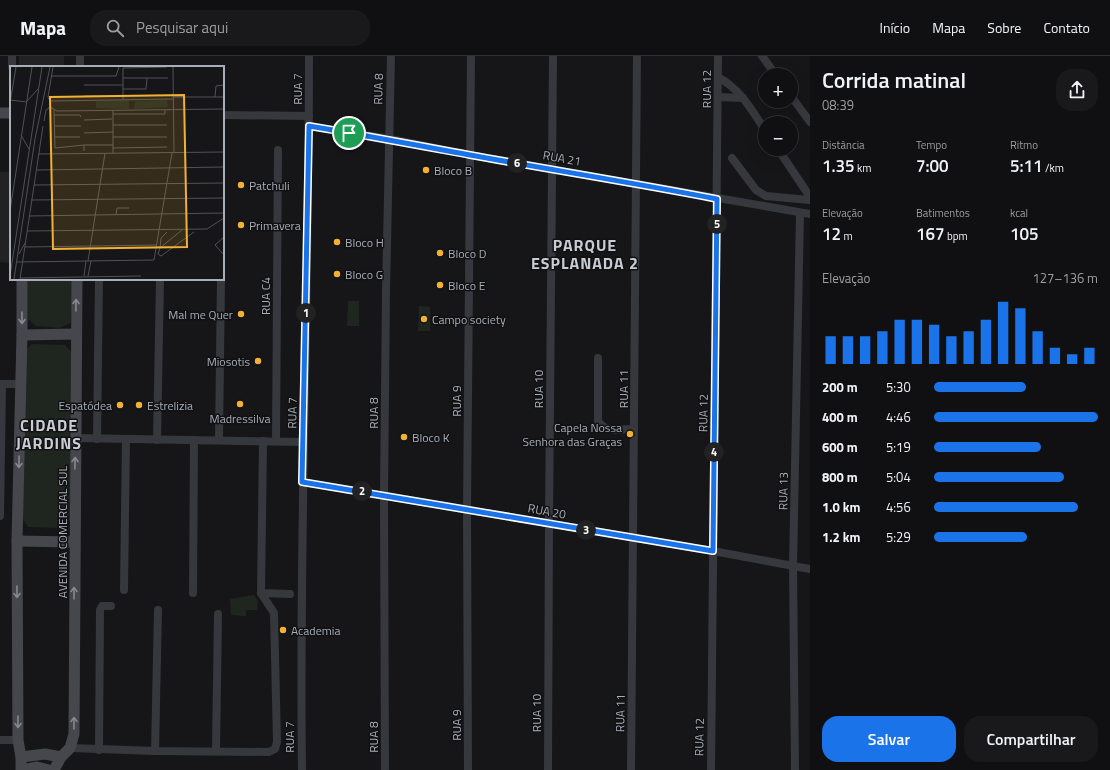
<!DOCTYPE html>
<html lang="pt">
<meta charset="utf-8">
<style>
body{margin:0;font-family:"Titillium Web",sans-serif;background:#19191b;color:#f1f3f6;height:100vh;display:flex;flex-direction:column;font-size:15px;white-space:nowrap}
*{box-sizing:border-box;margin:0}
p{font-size:13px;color:#9c9d9f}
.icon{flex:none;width:22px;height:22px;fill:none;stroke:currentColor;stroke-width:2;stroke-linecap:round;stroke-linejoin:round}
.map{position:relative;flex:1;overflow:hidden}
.side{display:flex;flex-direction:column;background:#101012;width:300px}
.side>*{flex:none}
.fabs{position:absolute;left:758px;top:12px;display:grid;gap:8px}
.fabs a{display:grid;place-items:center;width:40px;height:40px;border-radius:50%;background:#101012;box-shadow:0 4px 16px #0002,0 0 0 1px #303032;font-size:20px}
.pin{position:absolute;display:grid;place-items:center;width:34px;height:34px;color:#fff;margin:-17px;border:2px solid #fff;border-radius:50%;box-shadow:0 1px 4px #0007}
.km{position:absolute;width:20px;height:20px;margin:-10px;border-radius:50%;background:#222;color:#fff;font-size:11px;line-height:20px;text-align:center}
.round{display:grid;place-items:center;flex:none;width:42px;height:42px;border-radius:16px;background:#19191b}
.summary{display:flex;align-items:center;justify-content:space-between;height:68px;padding:0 12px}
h1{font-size:22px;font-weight:600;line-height:30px}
.stats{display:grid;grid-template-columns:repeat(3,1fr);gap:6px;height:68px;padding:4px 12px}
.stats div{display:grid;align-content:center}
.stats b{font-size:17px;font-weight:600}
.stats small{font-size:11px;font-weight:400}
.stats p{font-size:11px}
.chart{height:112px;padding:8px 12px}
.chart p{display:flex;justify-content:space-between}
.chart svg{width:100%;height:72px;margin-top:4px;stroke:#1a73e8;stroke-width:6}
.cta{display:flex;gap:8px;margin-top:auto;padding:8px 12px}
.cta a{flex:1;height:46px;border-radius:16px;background:#1a73e8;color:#fff;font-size:16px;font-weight:600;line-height:46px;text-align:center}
.cta a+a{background:#19191b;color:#f1f3f6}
ul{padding:0 12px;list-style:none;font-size:13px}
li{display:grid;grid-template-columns:64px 48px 1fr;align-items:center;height:30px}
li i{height:10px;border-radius:5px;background:#1a73e8}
header{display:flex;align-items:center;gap:24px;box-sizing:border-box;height:56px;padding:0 20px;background:#101012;border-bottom:1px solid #303032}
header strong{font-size:19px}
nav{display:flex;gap:22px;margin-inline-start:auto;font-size:14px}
.search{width:280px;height:36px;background:#19191b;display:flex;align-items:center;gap:10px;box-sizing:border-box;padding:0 14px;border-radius:16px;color:#9c9d9f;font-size:15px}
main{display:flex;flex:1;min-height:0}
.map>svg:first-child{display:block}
</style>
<header>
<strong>Mapa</strong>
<div class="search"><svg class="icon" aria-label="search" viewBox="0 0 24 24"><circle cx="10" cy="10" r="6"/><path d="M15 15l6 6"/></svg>Pesquisar aqui</div>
<nav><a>Início</a><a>Mapa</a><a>Sobre</a><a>Contato</a></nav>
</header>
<main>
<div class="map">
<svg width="810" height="714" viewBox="0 0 810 714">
<rect width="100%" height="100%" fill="#161618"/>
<g fill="#222225">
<rect x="19" y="0" width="45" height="11"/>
<polygon points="0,116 11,116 11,207 0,206"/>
</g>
<g fill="#1e261f">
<polygon points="27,223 73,223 71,267 59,272 36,270 28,263"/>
<polygon points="348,245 359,245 359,270 347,270"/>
<polygon points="419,250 430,251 430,275 418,275"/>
<polygon points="32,288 65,289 72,297 70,465 61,472 28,471 22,462 25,295"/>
<polygon points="254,539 258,545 257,554 246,554 246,560 231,559 230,543"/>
</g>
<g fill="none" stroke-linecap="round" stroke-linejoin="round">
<g stroke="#37383d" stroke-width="8">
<polyline points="762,0 776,19"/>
<polyline points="12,11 12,0"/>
<polyline points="80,11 80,0"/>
<path d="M718 21C740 33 751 53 765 74"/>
<polyline points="791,40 810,66"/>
<polyline points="718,41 743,42"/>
<polyline points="223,59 309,60"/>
<polyline points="309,70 390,83 470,99 810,158"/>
<polyline points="778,93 810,141"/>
<polyline points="732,102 756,134 766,140 810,144"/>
<path d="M598 302V365C605 377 622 373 634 373"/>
<polyline points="0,328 21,328"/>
<polyline points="76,382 303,386"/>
<polyline points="97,383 99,223"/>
<polyline points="157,384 160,223"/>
<polyline points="219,384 221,223"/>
<polyline points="263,385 261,537 290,538"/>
<polyline points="276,385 278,94"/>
<polyline points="303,426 713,495 810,513"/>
<polyline points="0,460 2,328"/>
<polyline points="124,534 126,383"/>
<polyline points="193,537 194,384"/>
<polyline points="0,684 18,684"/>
<polyline points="70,692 155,695 269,696 275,693 277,686 274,557 261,537"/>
<polyline points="99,694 100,554 102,550 111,550"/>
<polyline points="155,695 158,554"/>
<polyline points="216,695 218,558"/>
<path d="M302 714C299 476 309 238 309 0"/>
<polyline points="385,714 384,439 386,235 391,0"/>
<polyline points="468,714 467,453 471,0"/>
<polyline points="548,714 549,467 553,0"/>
<polyline points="631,714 637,0"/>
<polyline points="711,714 718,0"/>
<polyline points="795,714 793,510 800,157"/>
</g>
<g stroke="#45474d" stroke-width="11">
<polyline points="0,57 11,57"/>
<polyline points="22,279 76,278"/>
<polyline points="17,485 74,486"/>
<polyline points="21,701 45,698 61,701"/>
<polyline points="21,714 21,701 18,684 17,485 22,279 22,223"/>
<polyline points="22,714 37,711 49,714"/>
<polyline points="54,714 61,701 70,692 74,678 77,223"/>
</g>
</g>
<defs><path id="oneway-shaft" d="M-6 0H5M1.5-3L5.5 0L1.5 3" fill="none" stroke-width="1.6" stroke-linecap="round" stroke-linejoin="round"/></defs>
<g stroke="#858993">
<use href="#oneway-shaft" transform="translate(76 249) rotate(-89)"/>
<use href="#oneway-shaft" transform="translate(22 262) rotate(90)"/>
<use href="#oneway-shaft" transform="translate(19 406) rotate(91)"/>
<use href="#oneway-shaft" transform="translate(75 407) rotate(-89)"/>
<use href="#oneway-shaft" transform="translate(17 536) rotate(90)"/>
<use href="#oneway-shaft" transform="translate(74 537) rotate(-90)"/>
<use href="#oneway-shaft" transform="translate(18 666) rotate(90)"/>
<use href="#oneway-shaft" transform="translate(74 667) rotate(-90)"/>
</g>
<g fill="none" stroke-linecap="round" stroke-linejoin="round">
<defs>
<path id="route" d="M309 70C363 79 416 89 470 99 552 114 635 127 717 143L713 495 302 426Z"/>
</defs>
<use href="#route" stroke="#fff" stroke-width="8"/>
<use href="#route" stroke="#1a73e8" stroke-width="5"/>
</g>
<g fill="#f2b134" stroke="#111113" stroke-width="1.5">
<circle cx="426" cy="114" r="4"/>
<circle cx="241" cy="129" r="4"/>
<circle cx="241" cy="169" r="4"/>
<circle cx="337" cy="186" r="4"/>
<circle cx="440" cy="197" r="4"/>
<circle cx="337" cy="218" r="4"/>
<circle cx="440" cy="229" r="4"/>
<circle cx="241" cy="258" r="4"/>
<circle cx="424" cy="263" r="4"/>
<circle cx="258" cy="305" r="4"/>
<circle cx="240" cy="348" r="4"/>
<circle cx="120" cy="349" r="4"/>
<circle cx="139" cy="349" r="4"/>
<circle cx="630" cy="378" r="4"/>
<circle cx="404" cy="381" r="4"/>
<circle cx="283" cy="574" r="4"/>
</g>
<g text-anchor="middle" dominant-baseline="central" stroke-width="3" stroke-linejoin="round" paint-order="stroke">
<g font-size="12" fill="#a8adb8" stroke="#111113">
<text transform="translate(297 33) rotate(-90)">RUA 7</text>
<text transform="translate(378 33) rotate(-89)">RUA 8</text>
<text transform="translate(706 33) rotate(-90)">RUA 12</text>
<text transform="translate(562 102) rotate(10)">RUA 21</text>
<text transform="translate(265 240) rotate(-90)">RUA C4</text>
<text transform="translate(538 333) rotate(-90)">RUA 10</text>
<text transform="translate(623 333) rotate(-90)">RUA 11</text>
<text transform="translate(456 345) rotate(-90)">RUA 9</text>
<text transform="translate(292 357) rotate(-89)">RUA 7</text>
<text transform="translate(373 357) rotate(-90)">RUA 8</text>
<text transform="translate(703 357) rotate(-89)">RUA 12</text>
<text transform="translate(783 435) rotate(-89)">RUA 13</text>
<text transform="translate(547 455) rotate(10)">RUA 20</text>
<text transform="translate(62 476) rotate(-90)">AVENIDA COMERCIAL SUL</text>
<text transform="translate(536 657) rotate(-90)">RUA 10</text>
<text transform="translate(620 657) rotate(-89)">RUA 11</text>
<text transform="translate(456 669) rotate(-90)">RUA 9</text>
<text transform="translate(289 681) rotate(-90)">RUA 7</text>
<text transform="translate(373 681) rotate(-90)">RUA 8</text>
<text transform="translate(699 681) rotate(-89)">RUA 12</text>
</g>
<g font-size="12" fill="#a8adb8" stroke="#111113" text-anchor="start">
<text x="434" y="114">Bloco B</text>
<text x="249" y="129">Patchuli</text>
<text x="249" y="169">Primavera</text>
<text x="345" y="186">Bloco H</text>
<text x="448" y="197">Bloco D</text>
<text x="345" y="218">Bloco G</text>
<text x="448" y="229">Bloco E</text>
<text x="233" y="258" text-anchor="end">Mal me Quer</text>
<text x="432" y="263">Campo society</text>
<text x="250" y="305" text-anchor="end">Miosotis</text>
<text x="112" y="349" text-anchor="end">Espatódea</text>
<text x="147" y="349">Estrelizia</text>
<text x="240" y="362" text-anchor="middle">Madressilva</text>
<text x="622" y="371" text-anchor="end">Capela Nossa<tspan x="622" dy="14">Senhora das Graças</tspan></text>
<text x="412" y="381">Bloco K</text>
<text x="291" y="574">Academia</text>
</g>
<g font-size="16" font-weight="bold" letter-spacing="1" fill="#c9ccd4" stroke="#111113">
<text x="585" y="189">PARQUE<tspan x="585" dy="18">ESPLANADA 2</tspan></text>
<text x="49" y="369">CIDADE<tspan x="49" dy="18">JARDINS</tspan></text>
</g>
</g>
<g transform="translate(10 10)">
<rect width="214" height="214" fill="#161618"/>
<path d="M119 34V43L86 42V35ZM125 35 157 34 158 41 124 43Z" fill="#1e261f"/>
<path fill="none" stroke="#505258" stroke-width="1" d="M43 1 38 31 40 35 163 33M163 1 164 87M41 10H106L109 1M113 12H158M74 19H113M113 23H136L137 12M74 30H113M163 31H214M205 31 206 20 214 19M113 33V2L157 1M0 34 17 36M17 35 28 23M0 37 6 1M44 44 45 82 74 79M103 44V87M103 48H155V44M44 49H70L71 51M74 54 102 53M34 55 36 44 40 41 47 45 214 43M103 59H157M44 60H71M74 67 103 66M11 69 19 83M44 71H70M103 71H157M103 82 157 81M74 85V79H103M29 88 214 86M27 104 214 101M24 119 214 117M21 134 214 132M0 145 22 1M106 149 107 142H119M19 150 214 147M17 165 197 163 214 152M157 166 151 172 150 182 172 164M214 171 205 179 214 189M15 181 147 179M150 182 148 188 151 190 184 166M9 188 15 177M78 195 95 87M7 196 144 194 162 87M0 210 32 1M74 210 76 195M78 210 81 195M10 212 131 210M4 213 25 73 40 1M10 213 33 60"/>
<path fill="#f2b134" fill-opacity="0.15" stroke="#f2b134" stroke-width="2" d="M174 29 177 181 43 183 40 31Z"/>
<rect width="214" height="214" fill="none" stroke="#a8adb8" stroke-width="2"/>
</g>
</svg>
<div class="fabs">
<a>+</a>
<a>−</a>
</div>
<div class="pin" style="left:349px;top:77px;background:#1e9e55"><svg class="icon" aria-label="arrive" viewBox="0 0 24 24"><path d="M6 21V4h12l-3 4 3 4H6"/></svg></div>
<b class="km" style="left:306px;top:257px">1</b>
<b class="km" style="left:362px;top:435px">2</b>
<b class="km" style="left:586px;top:474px">3</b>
<b class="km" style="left:714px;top:396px">4</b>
<b class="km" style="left:717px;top:168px">5</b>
<b class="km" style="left:517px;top:107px">6</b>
</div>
<section class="side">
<div class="summary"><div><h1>Corrida matinal</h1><p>08:39</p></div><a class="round"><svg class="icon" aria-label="share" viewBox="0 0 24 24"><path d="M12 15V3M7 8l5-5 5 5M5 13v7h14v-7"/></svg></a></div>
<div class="stats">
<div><p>Distância</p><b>1.35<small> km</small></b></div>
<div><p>Tempo</p><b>7:00</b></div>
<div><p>Ritmo</p><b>5:11<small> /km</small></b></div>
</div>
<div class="stats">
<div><p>Elevação</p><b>12<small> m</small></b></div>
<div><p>Batimentos</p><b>167<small> bpm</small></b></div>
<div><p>kcal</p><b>105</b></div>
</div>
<div class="chart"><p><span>Elevação</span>127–136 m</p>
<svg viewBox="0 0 160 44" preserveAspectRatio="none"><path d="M5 44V27M15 44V27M25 44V27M35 44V24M45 44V17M55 44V17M65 44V20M75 44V27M85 44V24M95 44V17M105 44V6M115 44V10M125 44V24M135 44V34M145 44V38M155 44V34"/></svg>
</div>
<ul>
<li><b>200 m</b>5:30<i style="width:56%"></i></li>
<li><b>400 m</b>4:46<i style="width:100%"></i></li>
<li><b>600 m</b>5:19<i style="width:65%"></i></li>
<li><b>800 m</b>5:04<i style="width:79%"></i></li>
<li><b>1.0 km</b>4:56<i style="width:88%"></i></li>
<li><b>1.2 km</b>5:29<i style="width:57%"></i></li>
</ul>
<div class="cta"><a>Salvar</a><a>Compartilhar</a></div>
</section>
</main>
